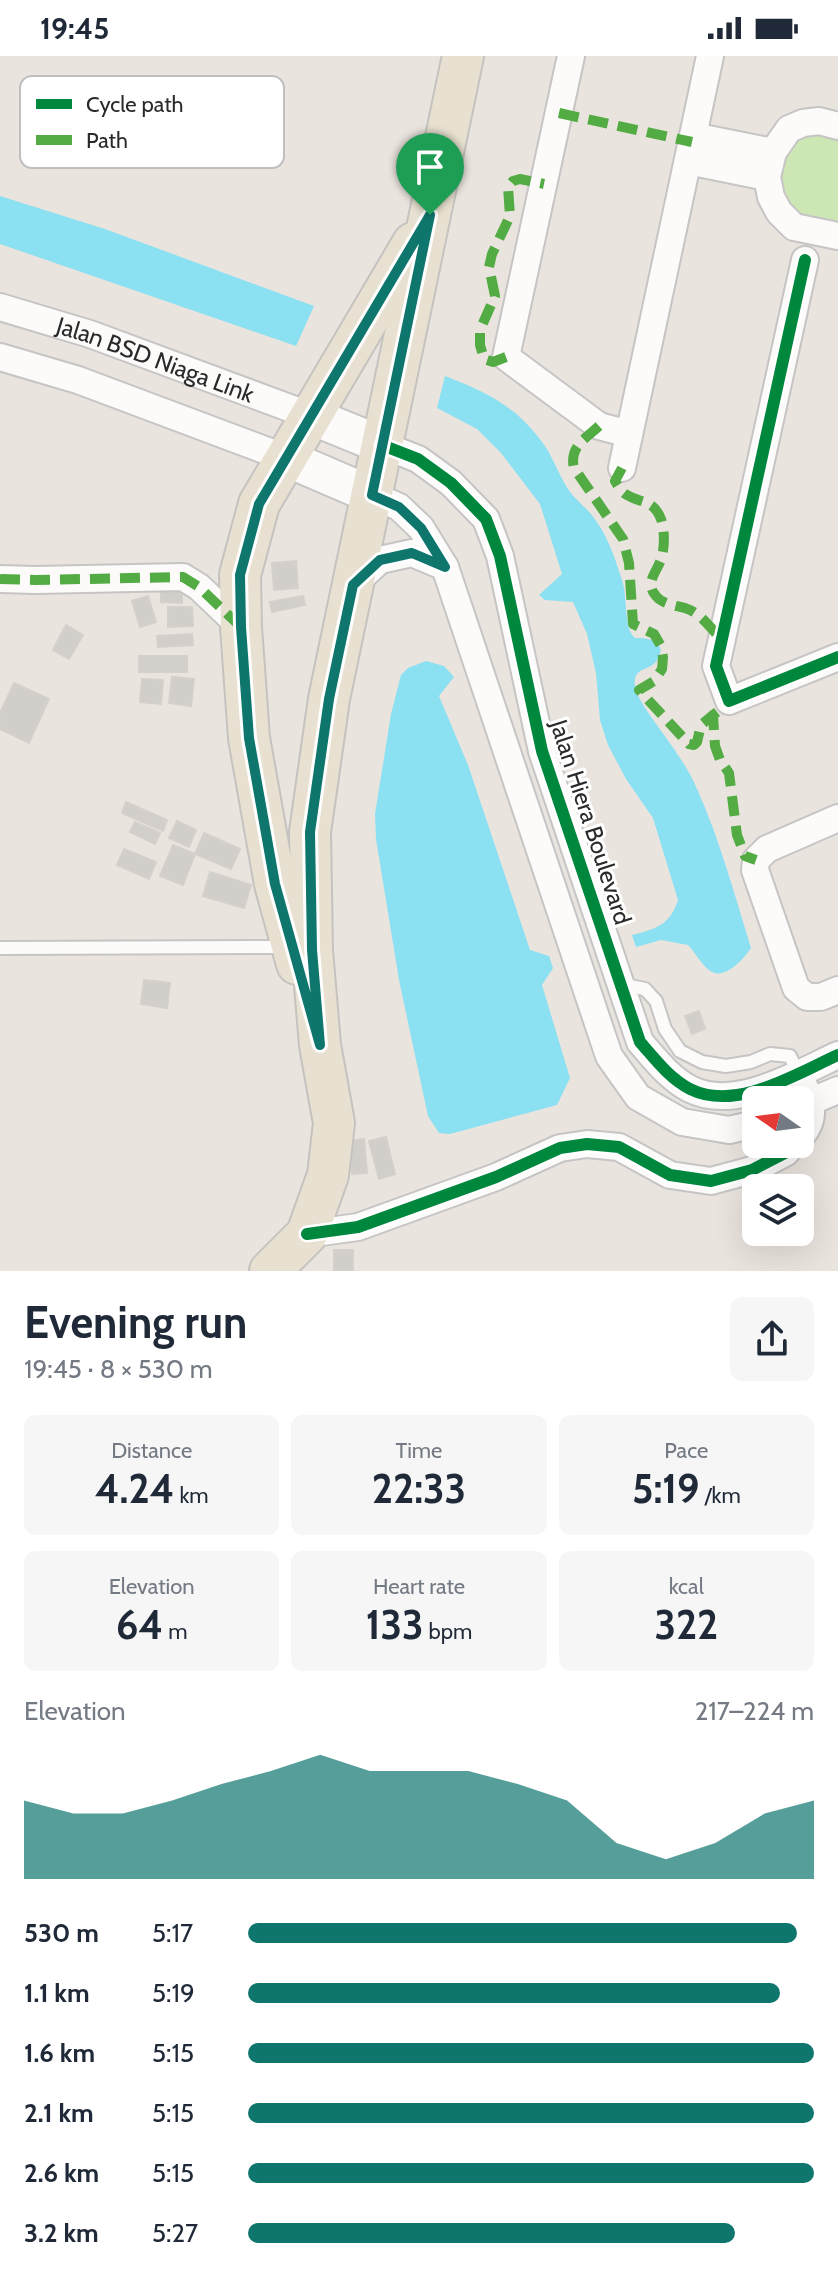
<!DOCTYPE html>
<meta charset="utf-8">
<style>
body{margin:0;font-family:Cabin,sans-serif;background:#f6f6f7;color:#1f2937;height:100vh;display:flex;flex-direction:column;font-size:30px;white-space:nowrap}
*{box-sizing:border-box;margin:0}
p{font-size:26px;color:#747a83}
.icon{flex:none;width:44px;height:44px;fill:none;stroke:currentColor;stroke-width:2;stroke-linecap:round;stroke-linejoin:round}
.map{position:relative;height:1215px;overflow:hidden}
.panel{display:flex;flex-direction:column;background:#fff;flex:1}
.panel>*{flex:none}
.needle{width:52px;rotate:284deg}
.buttons{position:absolute;left:742px;top:1030px;display:grid;gap:16px}
.buttons a{display:grid;place-items:center;width:72px;height:72px;border-radius:12px;background:#fff;box-shadow:0 8px 32px #0002;font-size:40px}
.pin{position:absolute;display:grid;place-items:center;width:68px;height:68px;color:#fff;margin:-82px -34px;border-radius:50% 50% 50% 0;rotate:-45deg;box-shadow:0 0 8px #0007}
.pin .icon{rotate:45deg}
.round{display:grid;place-items:center;flex:none;width:84px;height:84px;border-radius:12px;background:#f6f6f7}
.overview{display:flex;align-items:center;justify-content:space-between;height:136px;padding:0 24px}
h1{font-size:44px;font-weight:800;line-height:60px}
.metrics{display:grid;grid-template-columns:repeat(3,1fr);gap:12px;height:136px;padding:8px 24px}
.metrics div{display:grid;align-content:center;border-radius:12px;background:#f6f6f7;text-align:center}
.metrics b{font-size:40px;font-weight:800}
.metrics small{font-size:22px;font-weight:400}
.metrics p{font-size:22px}
.chart{height:224px;padding:16px 24px}
.chart p{display:flex;justify-content:space-between}
.chart svg{width:100%;height:144px;margin-top:8px;fill:#0f766e;opacity:.7}
ul{padding:0 24px;list-style:none;font-size:26px}
li{display:grid;grid-template-columns:128px 96px 1fr;align-items:center;height:60px}
li i{height:20px;border-radius:10px;background:#0f766e}
.status{display:flex;justify-content:space-between;align-items:center;height:56px;padding:0 40px;background:#fff;direction:ltr}
.status svg{height:22px;fill:currentColor}
.map>svg:first-child{display:block}
</style>
<div class="status"><b>19:45</b><svg viewBox="0 0 49 12"><path d="M0 12V9h3v3zM5 12V6h3v6zM10 12V3h3v9zM15 12V0h3v12zM26 1h20v11H26zM47 4h2v5h-2z"/></svg></div>
<div class="map">
<svg width="838" height="1215" viewBox="0 0 838 1215">
<rect width="100%" height="100%" fill="#eae4de"/>
<path fill="#cde7b4" d="M820 75 838 79V169C823 166 801 165 790 153 775 136 779 89 801 78 805 76 814 76 820 75Z"/>
<g fill="#8be0f2">
<polygon points="0,140 105,173 314,250 296,290 0,188"/>
<path d="M445 320C489 337 520 352 547 393 555 407 561 423 570 436 576 444 585 451 591 458 607 477 615 502 622 524 628 541 623 572 635 582 648 581 669 586 657 604 652 614 637 611 635 623 633 632 640 644 645 652 663 679 685 704 698 735 720 785 735 840 751 892 744 903 723 926 709 914 702 909 694 895 688 889L661 884 636 891 632 879C656 873 670 869 678 844L653 762 626 723 608 689 600 664 596 617 587 578 573 546 545 544 539 539 562 518 540 448 501 397 477 373 437 352Z"/>
<polygon points="426,605 444,610 454,621 439,640 468,709 530,894 549,900 553,912 542,929 570,1022 557,1049 450,1078 439,1077 428,1060 399,924 376,783 375,758 391,658 401,619 408,612"/>
</g>
<g fill="#d2ceca" stroke="#d4d0cb" stroke-width="2">
<polygon points="296,505 298,532 274,534 272,507"/>
<polygon points="161,533 182,533 182,547 161,546"/>
<polygon points="148,540 156,566 140,571 132,545"/>
<polygon points="303,540 305,549 272,556 270,546"/>
<polygon points="168,551 192,551 193,570 168,571"/>
<polygon points="66,569 83,579 69,603 53,594"/>
<polygon points="192,578 193,589 158,591 157,580"/>
<rect x="139" y="600" width="48" height="16"/>
<polygon points="172,621 194,623 191,650 169,647"/>
<polygon points="142,623 163,624 161,648 140,646"/>
<polygon points="14,627 49,643 29,687 0,673 0,657"/>
<polygon points="126,746 167,764 163,775 122,757"/>
<polygon points="177,765 196,774 189,791 169,782"/>
<polygon points="135,766 160,777 155,788 130,776"/>
<polygon points="204,777 240,793 231,813 195,798"/>
<polygon points="173,789 195,798 183,829 160,820"/>
<polygon points="124,793 156,806 149,823 117,809"/>
<polygon points="210,816 251,829 244,852 203,840"/>
<polygon points="144,924 170,927 167,952 141,948"/>
<polygon points="699,955 705,973 692,978 685,960"/>
<polygon points="386,1081 395,1118 379,1123 369,1085"/>
<polygon points="364,1083 367,1117 352,1118 349,1085"/>
<rect x="334" y="1194" width="19" height="21"/>
</g>
<g fill="none" stroke-linecap="round" stroke-linejoin="round">
<defs>
<g id="service">
<polyline points="0,892 285,891"/>
<polyline points="620,928 645,933 656,945 665,973 680,995 702,1006 726,1010 751,1006 770,998 790,1000 798,1017"/>
</g>
<g id="minor">
<polyline points="571,0 506,301 599,370 629,378"/>
<polyline points="838,70 819,65 803,67 789,73 773,96 767,121 771,141 779,156 794,171 838,180"/>
<polyline points="693,80 773,96"/>
<polyline points="688,105 767,121"/>
<polyline points="805,204 716,610 729,645 838,601"/>
<path id="s1" d="M0 251 90 278 311 360"/>
<polyline points="0,301 78,324 286,402"/>
<path d="M382 389 418 403 451 427 486 463 500 500 542 695 640 986C655 1003 669 1022 690 1033 736 1056 796 1018 838 999"/>
<polyline points="622,412 710,0"/>
<polyline points="372,439 399,451 421,472 445,511 609,1000 638,1041 682,1066 729,1074 756,1068"/>
<polyline points="0,523 35,524 183,521 199,531 241,571"/>
<polyline points="354,528 380,504 412,497 445,511"/>
<polyline points="838,762 767,793 756,804 755,814 796,932 807,941 821,941 838,934"/>
<path d="M798 1017C809 1039 820 1060 800 1081"/>
<polyline points="800,1050 838,1034"/>
<polyline points="307,1178 358,1171 496,1121 560,1092 587,1088 619,1091 670,1119 711,1125 752,1114 785,1097 793,1088"/>
</g>
<g id="secondary">
<polyline points="311,360 382,389"/>
<polyline points="286,402 372,439"/>
</g>
<g id="primary">
<polyline points="297,908 275,828 249,682 241,571 240,519 259,448 413,187"/>
<polyline points="270,1215 307,1178 328,1119 334,1067 320,989 312,894 310,776 329,643 463,0"/>
</g>
</defs>
<use href="#service" stroke="#c6c4c5" stroke-width="16"/>
<use href="#minor" stroke="#c6c4c5" stroke-width="30"/>
<use href="#secondary" stroke="#c6c4c5" stroke-width="40"/>
<use href="#primary" stroke="#c5c3c0" stroke-width="44"/>
<use href="#service" stroke="#fcfbfa" stroke-width="12"/>
<use href="#minor" stroke="#fcfbfa" stroke-width="26"/>
<use href="#secondary" stroke="#fcfbfa" stroke-width="36"/>
<use href="#primary" stroke="#e8e1d1" stroke-width="40"/>
<g stroke="#53ab44" stroke-width="10" stroke-dasharray="20 10" stroke-linecap="butt">
<polyline points="559,57 692,86"/>
<polyline points="506,301 493,306 484,303 480,289 480,274 495,240 489,211 492,198 510,160 508,131 513,125 520,123 544,128"/>
<path d="M599 370C585 383 569 391 574 412L623 483 629 507 633 568 654 578 661 590 663 601 662 613 654 625 639 634 689 688 694 689 697 686 701 669 713 659"/>
<path d="M622 412 615 425C618 430 621 436 627 439 642 448 653 443 661 463 665 475 665 494 660 506 655 518 645 528 656 540 664 550 679 549 690 554 703 560 712 574 722 584"/>
<polyline points="0,523 35,524 183,521 199,531 241,571"/>
<polyline points="717,656 713,659 715,690 720,704 729,717 737,779 745,800 756,804"/>
</g>
<defs>
<g id="cycleway">
<polyline points="805,204 716,610 729,645 838,601"/>
<path d="M382 389 418 403 451 427 486 463 500 500 542 695 640 986C655 1003 669 1022 690 1033 736 1056 796 1018 838 999"/>
<polyline points="307,1178 358,1171 496,1121 560,1092 587,1088 619,1091 670,1119 711,1125 752,1114 785,1097 793,1088"/>
</g>
</defs>
<use href="#cycleway" stroke="#fff" stroke-width="17"/>
<use href="#cycleway" stroke="#00873e" stroke-width="12"/>
</g>
<g fill="none" stroke-linecap="round" stroke-linejoin="round">
<defs>
<polygon id="route" points="430,159 372,439 399,451 421,472 445,511 412,497 380,504 353,529 329,643 310,776 312,894 320,989 275,828 249,682 241,571 240,519 259,448"/>
</defs>
<use href="#route" stroke="#fff" stroke-width="16"/>
<use href="#route" stroke="#0f766e" stroke-width="10"/>
</g>
<g text-anchor="middle" dominant-baseline="central" stroke-width="6" stroke-linejoin="round" paint-order="stroke">
<g font-size="24" fill="#2a2a2a" stroke="#fff">
<text stroke="none"><textPath href="#s1" startOffset="164">Jalan BSD Niaga Link</textPath></text>
<text transform="translate(591 766) rotate(72)">Jalan Hiera Boulevard</text>
</g>
</g>
<rect x="20" y="20" width="264" height="92" rx="12" fill="#fff" stroke="#bfbfbf" stroke-width="2"/>
<rect x="36" y="43" width="36" height="10" fill="#00873e"/>
<rect x="36" y="79" width="36" height="10" fill="#53ab44"/>
<g font-size="22" fill="#2a2a2a">
<text x="86" y="56">Cycle path</text>
<text x="86" y="92">Path</text>
</g>
</svg>
<div class="buttons">
<a><svg class="needle" viewBox="-14 -14 28 28"><path d="M0-13l5 13h-10z" fill="#e53935"/><path d="M0 13l5-13h-10z" fill="#747a83"/></svg></a>
<a><svg class="icon" aria-label="layers" viewBox="0 0 24 24"><path d="M12 4l9 5-9 5-9-5zM3 14l9 5 9-5"/></svg></a>
</div>
<div class="pin" style="left:430px;top:159px;background:#1e9e55"><svg class="icon" aria-label="arrive" viewBox="0 0 24 24"><path d="M6 21V4h12l-3 4 3 4H6"/></svg></div>
</div>
<section class="panel">
<div class="overview"><div><h1>Evening run</h1><p>19:45 · 8 × 530 m</p></div><a class="round"><svg class="icon" aria-label="share" viewBox="0 0 24 24"><path d="M12 15V3M7 8l5-5 5 5M5 13v7h14v-7"/></svg></a></div>
<div class="metrics">
<div><p>Distance</p><b>4.24<small> km</small></b></div>
<div><p>Time</p><b>22:33</b></div>
<div><p>Pace</p><b>5:19<small> /km</small></b></div>
</div>
<div class="metrics">
<div><p>Elevation</p><b>64<small> m</small></b></div>
<div><p>Heart rate</p><b>133<small> bpm</small></b></div>
<div><p>kcal</p><b>322</b></div>
</div>
<div class="chart"><p><span>Elevation</span>217–224 m</p>
<svg viewBox="0 0 160 44" preserveAspectRatio="none"><path d="M0 44V20L10 24L20 24L30 20L40 15L50 11L60 6L70 11L80 11L90 11L100 15L110 20L120 33L130 38L140 33L150 24L160 20V44z"/></svg>
</div>
<ul>
<li><b>530 m</b>5:17<i style="width:97%"></i></li>
<li><b>1.1 km</b>5:19<i style="width:94%"></i></li>
<li><b>1.6 km</b>5:15<i style="width:100%"></i></li>
<li><b>2.1 km</b>5:15<i style="width:100%"></i></li>
<li><b>2.6 km</b>5:15<i style="width:100%"></i></li>
<li><b>3.2 km</b>5:27<i style="width:86%"></i></li>
</ul>
</section>
